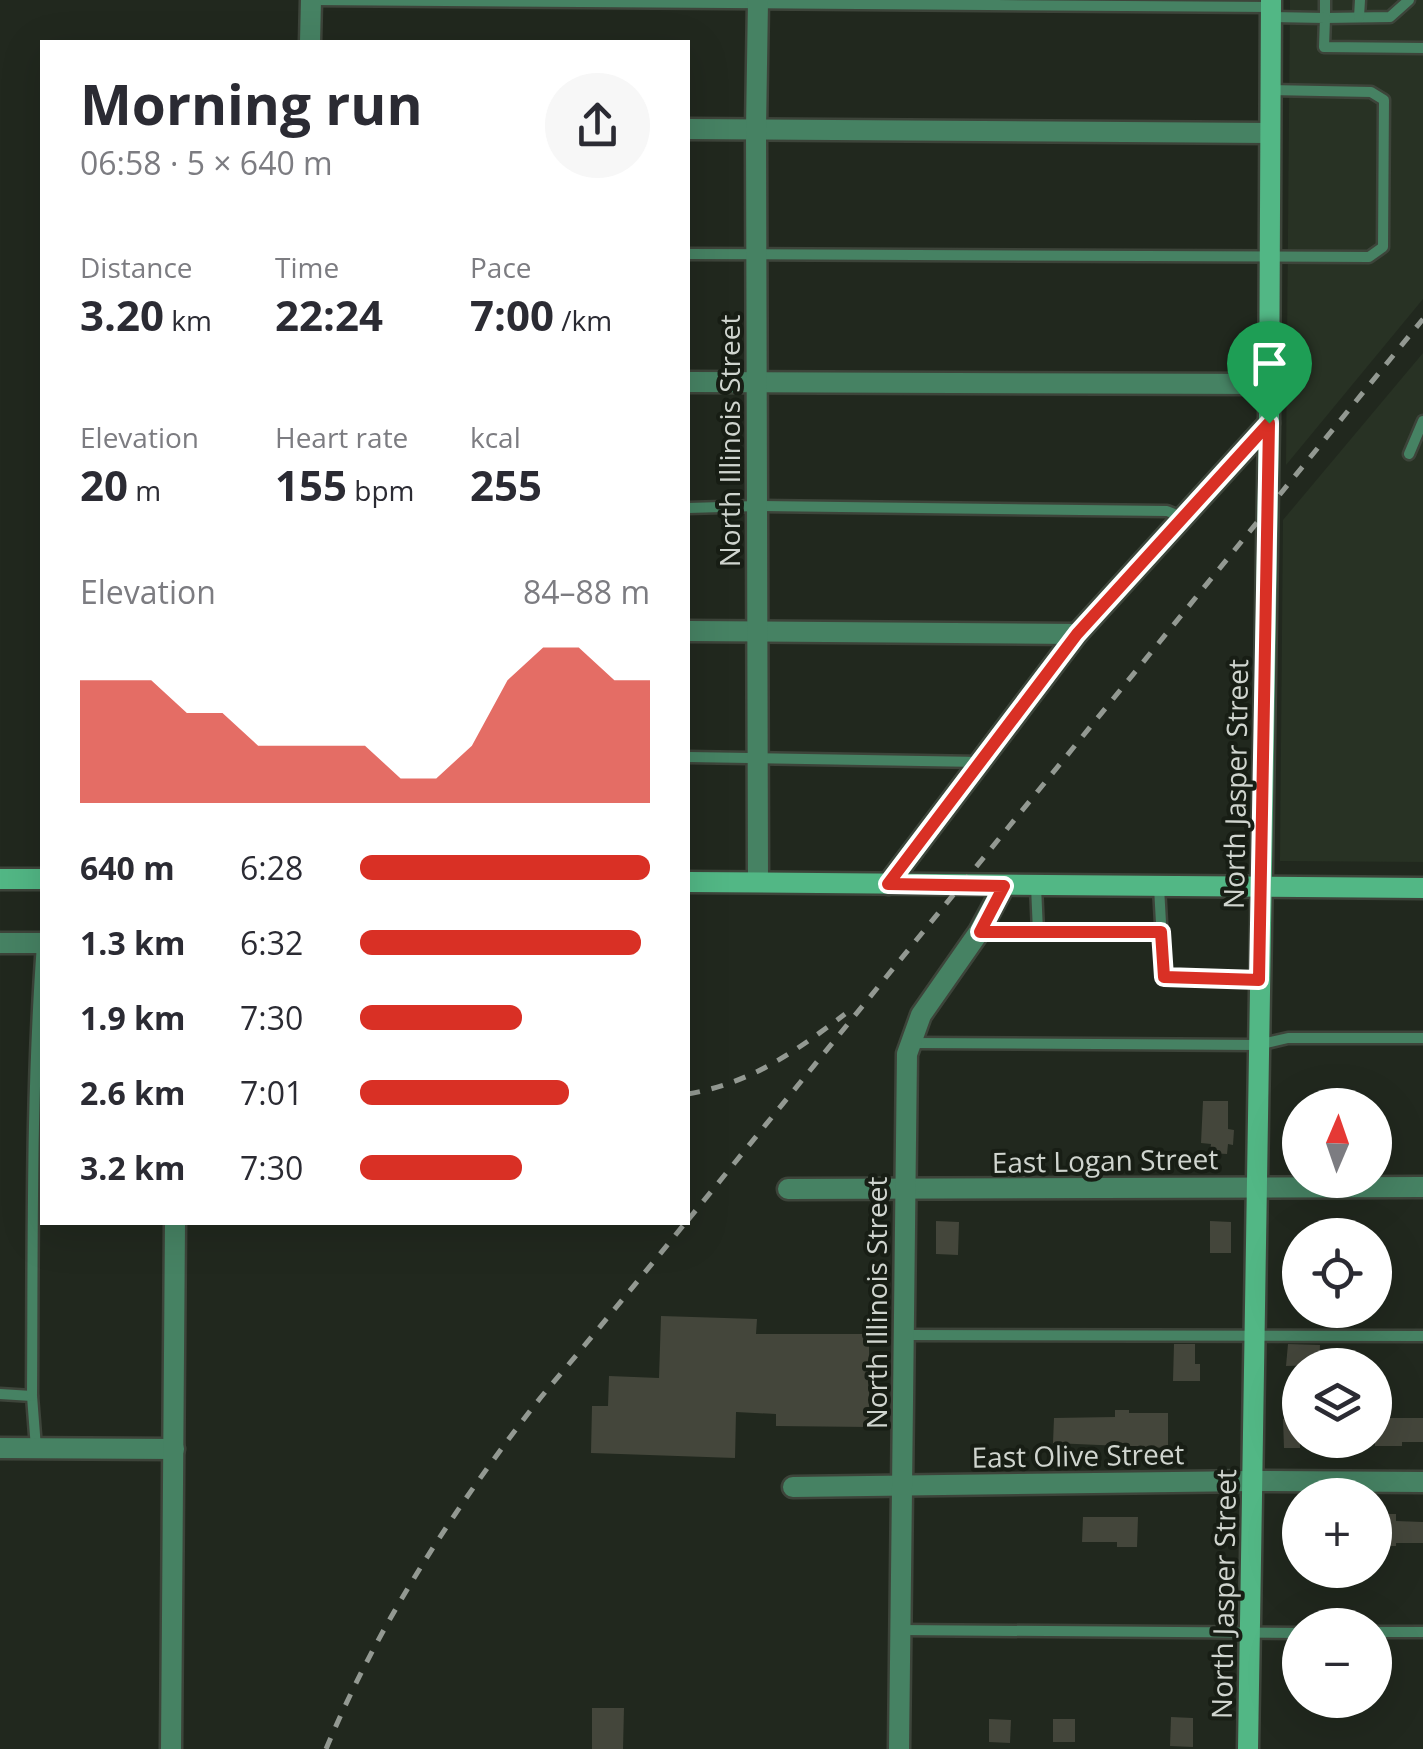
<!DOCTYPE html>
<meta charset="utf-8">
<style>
body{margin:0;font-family:"Open Sans",sans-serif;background:#f7f7f7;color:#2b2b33;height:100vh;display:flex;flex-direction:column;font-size:38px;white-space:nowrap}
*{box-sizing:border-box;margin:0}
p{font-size:32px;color:#7c7c81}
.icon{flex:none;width:55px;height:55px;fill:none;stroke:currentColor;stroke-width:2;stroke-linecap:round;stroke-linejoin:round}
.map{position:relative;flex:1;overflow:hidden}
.drawer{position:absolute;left:40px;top:40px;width:650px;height:1185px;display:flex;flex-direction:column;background:#fff;border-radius:0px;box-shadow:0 10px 40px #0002}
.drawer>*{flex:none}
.needle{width:65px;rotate:2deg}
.tools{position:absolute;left:1282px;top:1088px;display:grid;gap:20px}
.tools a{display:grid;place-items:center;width:110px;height:110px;border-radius:50%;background:#fff;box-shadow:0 10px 40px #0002;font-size:50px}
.pin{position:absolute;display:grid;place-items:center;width:85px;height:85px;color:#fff;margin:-102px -42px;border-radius:50% 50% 50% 0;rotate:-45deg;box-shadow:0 0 10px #0007}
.pin .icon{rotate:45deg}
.round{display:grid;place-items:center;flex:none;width:105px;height:105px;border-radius:52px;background:#f7f7f7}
.summary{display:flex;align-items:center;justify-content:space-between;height:170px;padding:0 40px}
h1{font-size:55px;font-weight:700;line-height:75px}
.metrics{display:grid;grid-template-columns:repeat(3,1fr);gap:15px;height:170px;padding:10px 40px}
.metrics div{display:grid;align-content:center}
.metrics b{font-size:42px;font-weight:700}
.metrics small{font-size:28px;font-weight:400}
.metrics p{font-size:28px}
.chart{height:280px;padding:20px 40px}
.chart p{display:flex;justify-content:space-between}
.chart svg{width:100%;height:180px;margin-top:10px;fill:#d93025;opacity:.7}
ul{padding:0 40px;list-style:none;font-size:32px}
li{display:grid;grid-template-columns:160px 120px 1fr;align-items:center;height:75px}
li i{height:25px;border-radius:12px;background:#d93025}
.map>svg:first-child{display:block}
</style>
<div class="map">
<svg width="1423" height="1749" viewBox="0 0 1423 1749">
<rect width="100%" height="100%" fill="#21281e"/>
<g fill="#283224">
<polygon points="1290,0 1423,0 1423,299 1286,465"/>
<polygon points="1423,353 1423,862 1280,861 1283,520"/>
</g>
<g fill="#44463b">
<polygon points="1203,1101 1228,1101 1228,1129 1234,1130 1233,1145 1228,1144 1227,1154 1210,1153 1211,1144 1201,1143"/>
<polygon points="1285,1124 1300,1124 1300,1149 1285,1150"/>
<polygon points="936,1221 959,1222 958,1255 936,1254"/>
<polygon points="1210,1221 1231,1222 1231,1253 1210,1253"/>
<polygon points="661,1316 757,1319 756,1334 869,1334 869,1427 776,1426 776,1414 736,1412 735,1458 591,1453 592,1406 608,1406 609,1376 659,1378"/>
<polygon points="1174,1344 1195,1344 1195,1364 1200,1364 1200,1381 1173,1381"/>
<polygon points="1288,1344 1320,1345 1319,1365 1286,1366"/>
<polygon points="1115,1410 1129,1410 1129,1413 1168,1413 1168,1448 1053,1443 1054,1418 1115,1417"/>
<polygon points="1375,1418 1423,1418 1423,1442 1402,1442 1402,1446 1375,1446"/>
<polygon points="1283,1419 1300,1419 1300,1448 1284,1448"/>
<polygon points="1376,1514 1396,1514 1396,1521 1423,1522 1423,1543 1396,1543 1396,1546 1376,1546"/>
<polygon points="1083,1517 1138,1517 1137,1547 1117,1547 1117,1542 1082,1542"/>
<polygon points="592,1708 624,1708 623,1749 592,1749"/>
<polygon points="1171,1717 1193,1718 1193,1747 1170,1746"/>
<polygon points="989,1719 1011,1720 1010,1743 989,1742"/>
<rect x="1053" y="1719" width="22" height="23"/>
</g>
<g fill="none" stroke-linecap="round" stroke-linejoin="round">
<defs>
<g id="lane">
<polyline points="312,0 1271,7"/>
<polyline points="1325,0 1325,18 1390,17 1409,0"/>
<polyline points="1272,17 1325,18 1324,47 1423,48"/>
<polyline points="1359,17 1360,0"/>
<polyline points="688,254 1369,257 1383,247 1384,100 1371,92 1270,90"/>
<polyline points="1409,454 1423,421"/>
<polyline points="688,508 757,506 1167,511 1184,518"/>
<polyline points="688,757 980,762"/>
<polyline points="1036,886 1038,932"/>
<polyline points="1159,887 1164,977 1259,980"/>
<polyline points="979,932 1161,933"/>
<polyline points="912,1043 1258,1045 1288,1038 1423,1038"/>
<polyline points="904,1335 1423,1336"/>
<polyline points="0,1394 32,1396 36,1448"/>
<path d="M32 1396C33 1245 31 1094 42 944"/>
<polyline points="901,1630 1300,1633"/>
<polyline points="1375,1632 1423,1632"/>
</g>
<g id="street">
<polyline points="310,42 311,0"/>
<polyline points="688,129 1269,133"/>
<polyline points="688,382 1269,384"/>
<polyline points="688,631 1077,634"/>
<polyline points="758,882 756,129 758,0"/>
<polyline points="888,884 1077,634 1269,423"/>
<polyline points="0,943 42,943"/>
<polyline points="788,1189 1423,1187"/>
<polyline points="0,1448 174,1449"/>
<polyline points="793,1487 1252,1481 1423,1482"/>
<polyline points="171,1749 175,1222"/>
<polyline points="899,1749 907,1054 921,1015 979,932 1004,886"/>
</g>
<g id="secondary">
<polyline points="0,879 42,879"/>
<polyline points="688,882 1423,888"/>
<polyline points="1248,1749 1269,423 1271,0"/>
</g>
</defs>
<use href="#lane" stroke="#3d443a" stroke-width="15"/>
<use href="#street" stroke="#3d443a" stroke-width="25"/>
<use href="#secondary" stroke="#3d443a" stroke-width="25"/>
<use href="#lane" stroke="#468263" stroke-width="10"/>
<use href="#street" stroke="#468263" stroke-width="20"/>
<use href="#secondary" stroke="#52b785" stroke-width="20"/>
<g stroke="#939992" stroke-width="5" stroke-dasharray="12 12" stroke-linecap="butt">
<path d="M688 1094C751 1083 795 1052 845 1014"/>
<polyline points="688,1220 1423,319"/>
<path d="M326 1749C377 1627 449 1516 530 1411 547 1389 566 1368 584 1346 618 1305 652 1264 686 1222"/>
</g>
</g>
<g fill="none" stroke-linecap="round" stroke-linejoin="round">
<defs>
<polygon id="route" points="1269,423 1259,980 1164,977 1161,932 980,932 1004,886 888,884 1077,634"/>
</defs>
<use href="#route" stroke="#fff" stroke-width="20"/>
<use href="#route" stroke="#d93025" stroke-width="12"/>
</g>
<g text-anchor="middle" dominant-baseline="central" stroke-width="8" stroke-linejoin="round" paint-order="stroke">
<g font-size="28" fill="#d0d5cf" stroke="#181e15">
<text transform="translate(729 441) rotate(-90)">North Illinois Street</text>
<text transform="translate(1235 784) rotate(-89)">North Jasper Street</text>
<text transform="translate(1105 1160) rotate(-1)">East Logan Street</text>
<text transform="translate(876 1303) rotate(-90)">North Illinois Street</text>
<text transform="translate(1078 1455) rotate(-1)">East Olive Street</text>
<text transform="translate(1223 1594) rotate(-89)">North Jasper Street</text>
</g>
</g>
</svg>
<div class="tools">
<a><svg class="needle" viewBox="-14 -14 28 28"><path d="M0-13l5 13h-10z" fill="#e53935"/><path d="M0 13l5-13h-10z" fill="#7c7c81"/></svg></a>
<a><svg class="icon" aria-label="locate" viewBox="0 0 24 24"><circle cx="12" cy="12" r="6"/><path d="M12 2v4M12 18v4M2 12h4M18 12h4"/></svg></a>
<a><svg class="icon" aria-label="layers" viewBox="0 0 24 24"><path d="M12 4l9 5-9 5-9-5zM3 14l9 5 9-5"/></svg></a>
<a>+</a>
<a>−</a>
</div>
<div class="pin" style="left:1269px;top:423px;background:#1e9e55"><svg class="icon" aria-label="arrive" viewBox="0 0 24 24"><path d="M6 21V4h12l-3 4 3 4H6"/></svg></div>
<section class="drawer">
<div class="summary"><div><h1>Morning run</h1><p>06:58 · 5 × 640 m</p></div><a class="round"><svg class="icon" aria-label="share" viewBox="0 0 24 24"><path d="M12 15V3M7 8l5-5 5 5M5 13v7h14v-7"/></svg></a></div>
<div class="metrics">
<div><p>Distance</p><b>3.20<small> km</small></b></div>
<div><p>Time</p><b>22:24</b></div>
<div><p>Pace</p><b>7:00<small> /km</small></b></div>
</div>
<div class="metrics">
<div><p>Elevation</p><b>20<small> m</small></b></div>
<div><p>Heart rate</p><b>155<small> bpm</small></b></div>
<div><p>kcal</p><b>255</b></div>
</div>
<div class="chart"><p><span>Elevation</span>84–88 m</p>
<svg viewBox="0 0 160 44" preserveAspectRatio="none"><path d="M0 44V14L10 14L20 14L30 22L40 22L50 30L60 30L70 30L80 30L90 38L100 38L110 30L120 14L130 6L140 6L150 14L160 14V44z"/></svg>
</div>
<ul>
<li><b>640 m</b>6:28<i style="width:100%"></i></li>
<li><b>1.3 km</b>6:32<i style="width:97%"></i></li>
<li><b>1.9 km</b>7:30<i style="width:56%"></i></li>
<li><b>2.6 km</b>7:01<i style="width:72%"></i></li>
<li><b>3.2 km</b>7:30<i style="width:56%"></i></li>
</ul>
</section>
</div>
